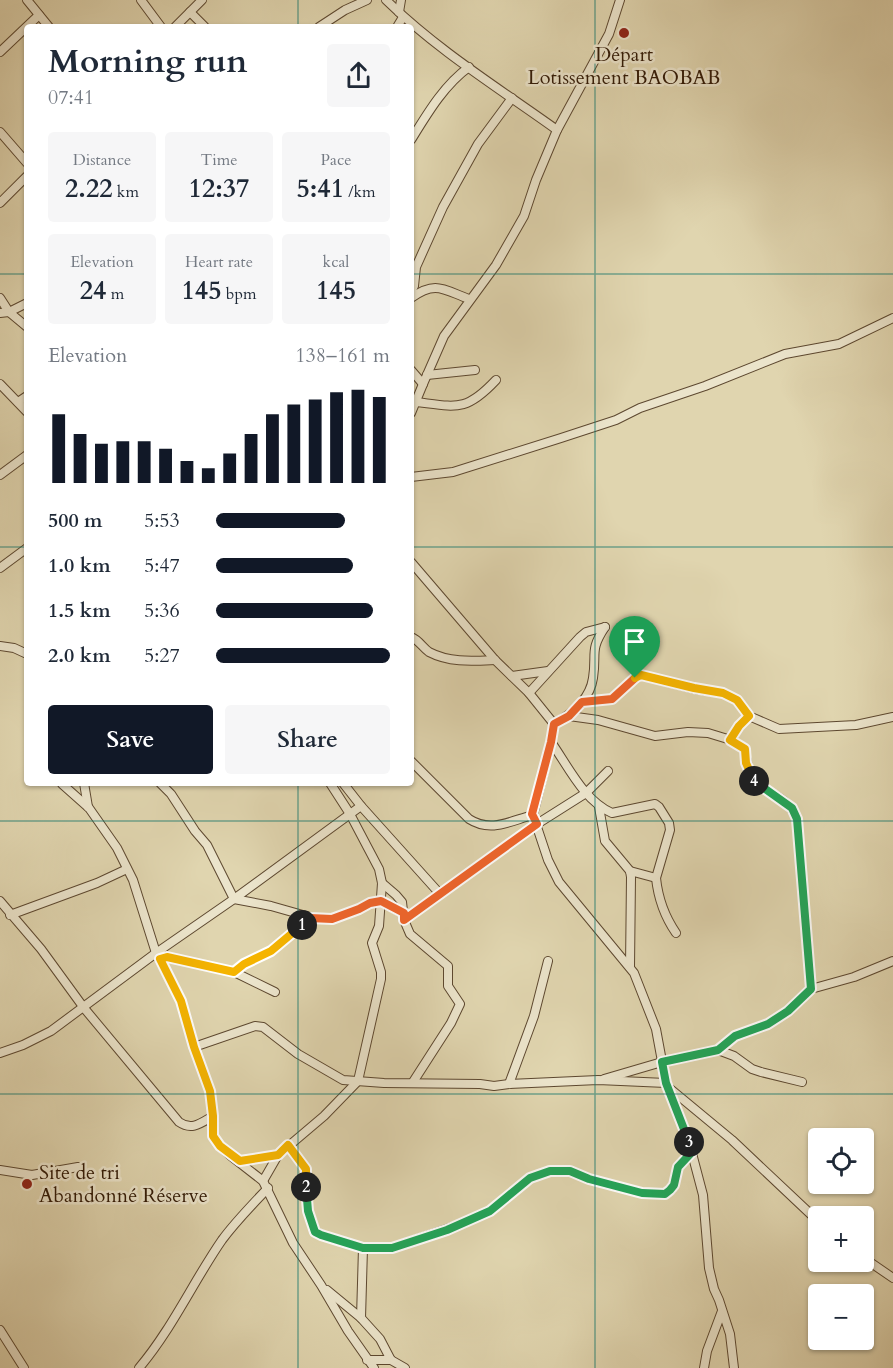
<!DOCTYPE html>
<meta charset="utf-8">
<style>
body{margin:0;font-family:Cardo,serif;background:#f6f6f7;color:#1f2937;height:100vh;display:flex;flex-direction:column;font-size:22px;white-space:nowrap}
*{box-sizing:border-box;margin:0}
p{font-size:20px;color:#747a83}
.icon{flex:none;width:33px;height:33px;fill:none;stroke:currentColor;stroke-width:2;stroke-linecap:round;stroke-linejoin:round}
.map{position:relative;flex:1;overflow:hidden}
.drawer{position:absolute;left:24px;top:24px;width:390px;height:762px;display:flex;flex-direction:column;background:#fff;border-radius:6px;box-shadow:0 2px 4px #0004}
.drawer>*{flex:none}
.buttons{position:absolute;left:808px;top:1128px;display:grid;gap:12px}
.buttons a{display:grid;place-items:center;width:66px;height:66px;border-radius:6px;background:#fff;box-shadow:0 2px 4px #0004;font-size:30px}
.pin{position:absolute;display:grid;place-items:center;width:51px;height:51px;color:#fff;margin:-62px -26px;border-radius:50% 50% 50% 0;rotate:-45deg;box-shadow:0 0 6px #0007}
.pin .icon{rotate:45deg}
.km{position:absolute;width:30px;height:30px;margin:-15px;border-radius:50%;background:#222;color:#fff;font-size:16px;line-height:30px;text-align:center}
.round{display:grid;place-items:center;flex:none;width:63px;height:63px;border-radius:6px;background:#f6f6f7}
.head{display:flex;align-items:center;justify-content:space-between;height:102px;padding:0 24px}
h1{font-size:33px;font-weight:700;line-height:45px}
.stats{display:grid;grid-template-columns:repeat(3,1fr);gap:9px;height:102px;padding:6px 24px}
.stats div{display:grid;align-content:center;border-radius:6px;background:#f6f6f7;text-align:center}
.stats b{font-size:26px;font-weight:700}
.stats small{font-size:16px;font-weight:400}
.stats p{font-size:16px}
.chart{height:168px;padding:12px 24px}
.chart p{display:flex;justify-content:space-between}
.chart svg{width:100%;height:108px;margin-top:6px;stroke:#111827;stroke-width:6}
.primary-button{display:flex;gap:12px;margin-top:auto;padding:12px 24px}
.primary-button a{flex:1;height:69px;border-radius:6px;background:#111827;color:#fff;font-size:24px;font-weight:700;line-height:69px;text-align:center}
.primary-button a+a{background:#f6f6f7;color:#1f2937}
ul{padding:0 24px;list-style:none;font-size:20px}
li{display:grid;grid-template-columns:96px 72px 1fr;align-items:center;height:45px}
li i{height:15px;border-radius:8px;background:#111827}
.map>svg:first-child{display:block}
</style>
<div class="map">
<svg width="893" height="1368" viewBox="0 0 893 1368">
<rect width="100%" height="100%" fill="#e0d5af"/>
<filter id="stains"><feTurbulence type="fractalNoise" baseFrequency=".00333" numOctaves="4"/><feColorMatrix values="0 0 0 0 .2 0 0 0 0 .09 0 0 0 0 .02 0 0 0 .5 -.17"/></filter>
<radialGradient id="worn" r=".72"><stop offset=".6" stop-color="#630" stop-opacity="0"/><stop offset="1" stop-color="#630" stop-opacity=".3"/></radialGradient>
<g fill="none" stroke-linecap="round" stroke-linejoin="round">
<defs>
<g id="street">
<polyline points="27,0 49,27"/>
<polyline points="141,0 161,27"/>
<path d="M386 0C437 50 500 89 557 130"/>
<polyline points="190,12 205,27"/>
<polyline points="399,12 401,0"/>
<polyline points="175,27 202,0"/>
<polyline points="319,27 345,10 367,0"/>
<polyline points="397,27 403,17"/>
<polyline points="0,52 39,15"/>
<polyline points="0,132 27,163"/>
<path d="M411 140C427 114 444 85 469 67"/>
<polyline points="0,203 27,176"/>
<polyline points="411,292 414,286 416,267 443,207 478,144 512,98"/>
<polyline points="0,298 9,312 27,327"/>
<path d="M411 298C436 280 444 290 469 299"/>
<polyline points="0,313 9,312 27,303"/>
<polyline points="411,370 423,384 444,336 496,265 524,216 536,180 557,130 609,34 620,0"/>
<polyline points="427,375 475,370"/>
<polyline points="0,384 27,412"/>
<polyline points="18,402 27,396"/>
<path d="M416 402C457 407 466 412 496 380"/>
<polyline points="411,413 423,384"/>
<polyline points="0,475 27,455"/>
<polyline points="411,477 453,472 561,438 616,420 640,408 705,386 785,354 839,344 893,318"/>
<polyline points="411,562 495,660 529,693 554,724 551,742 533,815 548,860 559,882 634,973 656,1029 666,1083 689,1142 703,1195 709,1268 714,1289 719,1300 730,1334 734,1368"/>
<polyline points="0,568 27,548"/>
<path d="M411 637C419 640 422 647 429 652 450 663 473 661 495 660"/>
<polyline points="0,646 14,648 27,654"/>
<polyline points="512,676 548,671"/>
<polyline points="529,693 580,637 586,632 605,627"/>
<polyline points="582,702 612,699 629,683 641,675 695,689 723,693 737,700 749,716"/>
<path d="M569 716 598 720 655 736 688 732 708 733 731 740 745 749C749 802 783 784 797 819L811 989"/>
<path d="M554 724C572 714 590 699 593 678 597 653 589 651 605 627"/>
<polyline points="731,740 739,726 749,716 779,729 856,725 893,717"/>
<path d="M551 742C568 766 584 801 612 813L655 804 659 807 669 823 670 830 656 878C658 897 665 917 676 933"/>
<path d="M411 761 469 819C491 833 510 821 533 815"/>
<polyline points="84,783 88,807"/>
<polyline points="160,783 171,794 195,831 207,845 234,899 271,906 317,919 332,919 359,909 370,903 381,901 403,913"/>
<polyline points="343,783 361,806 440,894"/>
<polyline points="62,784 89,808 117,848 133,880 156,953 181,1001 194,1047 210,1091 213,1116 213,1136 220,1146 231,1156 263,1181 293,1243 321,1285 348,1331 374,1368"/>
<polyline points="599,807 605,841 630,871 631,877 630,967"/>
<polyline points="630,871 656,878"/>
<polyline points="382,883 396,895 402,902 404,920 410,934 448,966 448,986 460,1004 451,1023 413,1082"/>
<path d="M0 901 41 949 84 1008 179 1122C192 1131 201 1123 213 1116"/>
<polyline points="10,915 97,883 127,869"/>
<polyline points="404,920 537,824 586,793 608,771"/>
<polyline points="160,959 167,957 234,972 275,992"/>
<polyline points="234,972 244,964 271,951 310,918"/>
<polyline points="194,1047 255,1026 263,1027 298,1054 343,1080 384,1083 480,1084 494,1086 509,1084 598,1080 666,1083"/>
<polyline points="718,1050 735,1036 768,1024 788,1011 811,989 854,977 893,961"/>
<polyline points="0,1053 23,1045 51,1031 156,953 234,899 361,806"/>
<polyline points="604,1079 662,1062 718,1050 734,1056 752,1069 761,1072 802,1082"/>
<polyline points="509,1084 534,1016 548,961"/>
<polyline points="668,1087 732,1140 819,1222"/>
<polyline points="288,1145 306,1169 308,1211 315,1231 321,1235 363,1248 392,1248 464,1223 490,1211 530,1178 550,1171 570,1171 589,1179 642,1193 665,1194 671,1190 674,1185 678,1167 692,1152"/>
<polyline points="240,1161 278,1155"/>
<polyline points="0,1170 32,1175 78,1167"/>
<polyline points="263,1181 278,1155 324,1116 358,1081 381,979 381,972 372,943 379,926 382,883 379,869 350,814 330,783"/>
<polyline points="864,1258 893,1278"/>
<polyline points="327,1290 361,1318 380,1339 391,1360 405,1368"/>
<polyline points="361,1318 363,1248"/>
<polyline points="0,1330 24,1368"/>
<polyline points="367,1360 391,1360"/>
<path d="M139 1368C172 1329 193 1282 222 1240 236 1221 252 1205 268 1188"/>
<polyline points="704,1368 707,1351 722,1311"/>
</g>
</defs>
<use href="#street" stroke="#5d4830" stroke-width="10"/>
<use href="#street" stroke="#ebe4cb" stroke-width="8"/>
</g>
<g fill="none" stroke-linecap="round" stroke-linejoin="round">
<defs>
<polyline id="split-1" points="302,925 310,918 332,919 359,909 370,903 381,901 404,913 404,920 537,824 532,814 551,742 554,724 569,716 582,702 612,699 635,678"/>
<polyline id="split-2" points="302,925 271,951 244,964 234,972 167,957 160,959 181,1001 194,1047 210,1091 213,1116 213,1136 220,1146 240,1161 278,1155 288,1145 306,1169 306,1187"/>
<polyline id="split-3" points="306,1187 308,1211 315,1232 321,1235 363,1248 392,1248 447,1230 490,1211 530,1178 550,1171 570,1171 589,1179 642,1193 665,1194 670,1190 674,1185 678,1167 692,1152 689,1142"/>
<polyline id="split-4" points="689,1142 666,1083 662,1062 718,1050 735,1036 768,1024 788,1011 811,989 797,819 792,808 754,781"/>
<polyline id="split-5" points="635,678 641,675 694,688 723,693 737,700 749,716 739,726 730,740 745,749 746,763 754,781"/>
</defs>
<use href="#split-1" stroke="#fff" stroke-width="12"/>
<use href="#split-2" stroke="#fff" stroke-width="12"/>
<use href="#split-3" stroke="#fff" stroke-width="12"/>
<use href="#split-4" stroke="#fff" stroke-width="12"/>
<use href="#split-5" stroke="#fff" stroke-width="12"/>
<use href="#split-1" stroke="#f0652b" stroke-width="8"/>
<use href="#split-2" stroke="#f5b400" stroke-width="8"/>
<use href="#split-3" stroke="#22a559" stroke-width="8"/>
<use href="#split-4" stroke="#22a559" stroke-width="8"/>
<use href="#split-5" stroke="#f5b400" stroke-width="8"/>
</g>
<path fill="none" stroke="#0f766e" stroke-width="1.5" stroke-opacity="0.55" d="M298 0V27M595 0V1368M0 274H27M411 274H893M0 547H27M411 547H893M298 783V1368M0 821H893M0 1094H893"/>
<g fill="#8f2418" stroke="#ebe4cb" stroke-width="2">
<circle cx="624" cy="33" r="6"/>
<circle cx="27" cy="1184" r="6"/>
</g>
<g text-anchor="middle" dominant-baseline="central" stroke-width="5" stroke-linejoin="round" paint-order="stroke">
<g font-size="20" fill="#311905" stroke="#ebe4cb">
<text x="624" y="54">Départ<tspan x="624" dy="23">Lotissement BAOBAB</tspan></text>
<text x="39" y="1172" text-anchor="start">Site de tri<tspan x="39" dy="23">Abandonné Réserve</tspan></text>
</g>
</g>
<rect width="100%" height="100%" filter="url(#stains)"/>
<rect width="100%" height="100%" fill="url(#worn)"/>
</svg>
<div class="buttons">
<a><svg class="icon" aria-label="locate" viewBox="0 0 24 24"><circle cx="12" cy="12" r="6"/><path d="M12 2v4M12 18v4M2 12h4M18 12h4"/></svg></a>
<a>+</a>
<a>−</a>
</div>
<div class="pin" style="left:635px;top:678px;background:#1e9e55"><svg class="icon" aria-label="arrive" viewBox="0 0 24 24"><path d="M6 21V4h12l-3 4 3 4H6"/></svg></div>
<b class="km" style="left:302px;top:925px">1</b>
<b class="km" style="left:306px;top:1187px">2</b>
<b class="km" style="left:689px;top:1142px">3</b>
<b class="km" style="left:754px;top:781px">4</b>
<section class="drawer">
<div class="head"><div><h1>Morning run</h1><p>07:41</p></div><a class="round"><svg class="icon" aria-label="share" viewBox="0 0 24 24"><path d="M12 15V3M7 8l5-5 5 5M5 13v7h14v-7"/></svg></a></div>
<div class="stats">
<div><p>Distance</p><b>2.22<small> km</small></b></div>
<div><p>Time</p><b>12:37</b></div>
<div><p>Pace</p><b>5:41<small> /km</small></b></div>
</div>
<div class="stats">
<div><p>Elevation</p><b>24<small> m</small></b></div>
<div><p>Heart rate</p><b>145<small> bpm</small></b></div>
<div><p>kcal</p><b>145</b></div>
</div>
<div class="chart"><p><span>Elevation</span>138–161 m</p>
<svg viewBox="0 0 160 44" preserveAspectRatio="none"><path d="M5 44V16M15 44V24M25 44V28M35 44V27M45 44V27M55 44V30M65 44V35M75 44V38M85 44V32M95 44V24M105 44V16M115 44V12M125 44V10M135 44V7M145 44V6M155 44V9"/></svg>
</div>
<ul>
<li><b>500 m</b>5:53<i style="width:74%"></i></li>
<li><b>1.0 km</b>5:47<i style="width:79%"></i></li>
<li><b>1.5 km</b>5:36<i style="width:90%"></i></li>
<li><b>2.0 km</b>5:27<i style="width:100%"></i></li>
</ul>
<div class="primary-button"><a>Save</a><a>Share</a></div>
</section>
</div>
